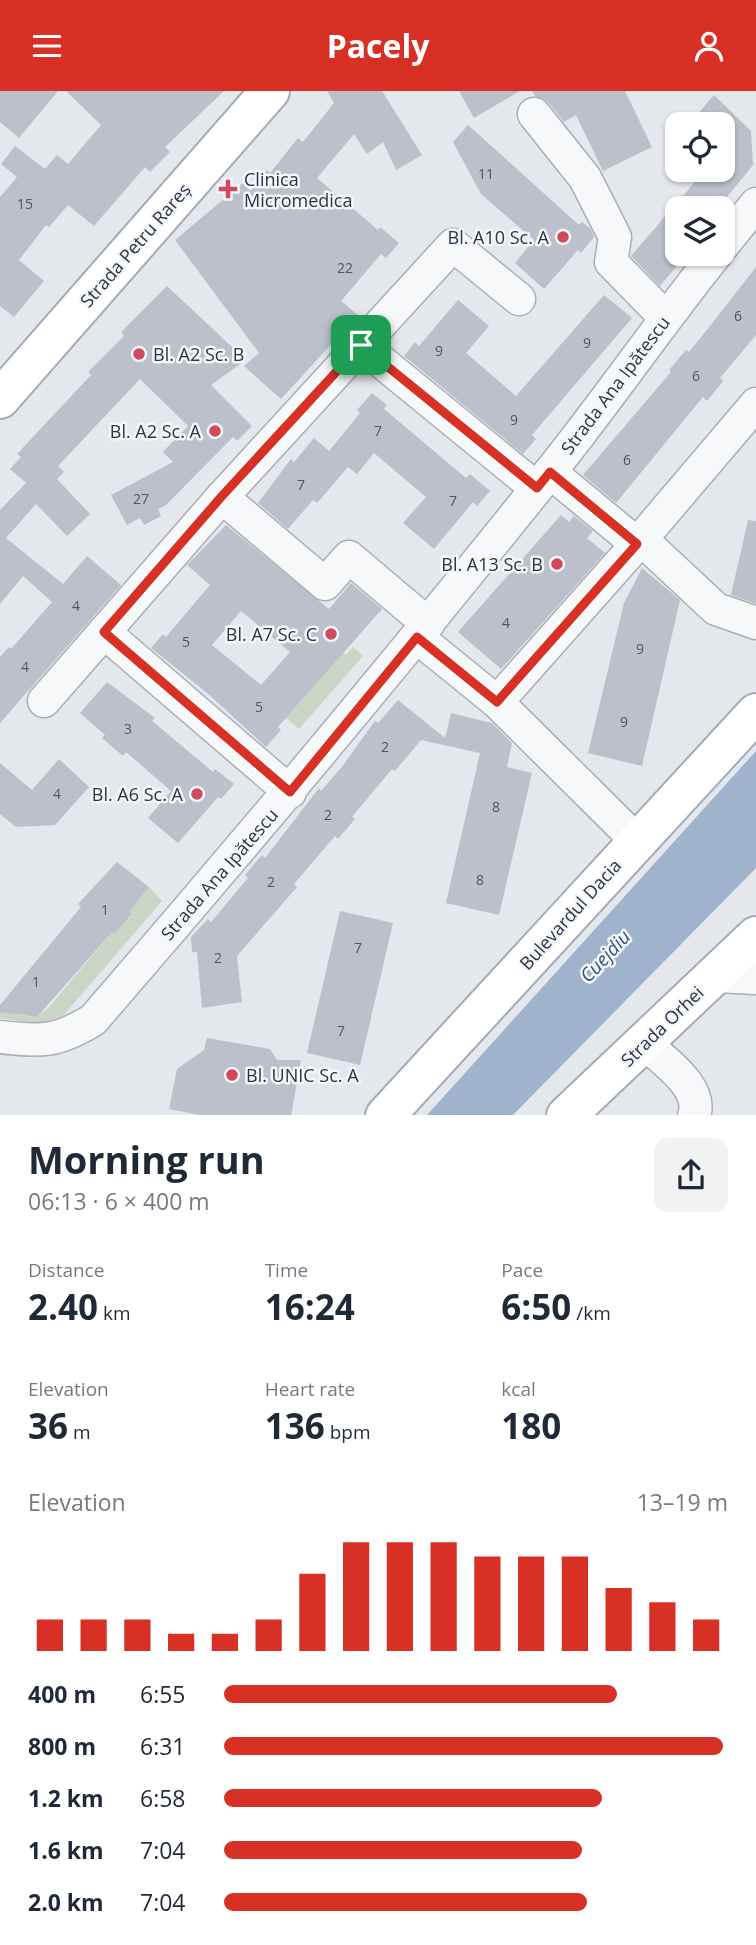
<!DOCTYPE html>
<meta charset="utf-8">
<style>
body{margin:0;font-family:"Open Sans",sans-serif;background:#f2f2f3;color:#1f2937;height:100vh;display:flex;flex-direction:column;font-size:26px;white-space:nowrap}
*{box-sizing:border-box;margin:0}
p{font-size:23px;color:#747a83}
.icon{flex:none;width:38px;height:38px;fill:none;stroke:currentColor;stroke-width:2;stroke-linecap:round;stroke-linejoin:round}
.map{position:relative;height:1024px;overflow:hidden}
.drawer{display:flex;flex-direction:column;background:#fff;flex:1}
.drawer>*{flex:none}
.fabs{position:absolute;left:665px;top:21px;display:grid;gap:14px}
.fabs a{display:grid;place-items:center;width:70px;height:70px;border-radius:14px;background:#fff;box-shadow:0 2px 5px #0004;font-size:35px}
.pin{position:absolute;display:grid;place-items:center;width:60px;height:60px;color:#fff;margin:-30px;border-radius:14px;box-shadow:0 4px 10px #0006}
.round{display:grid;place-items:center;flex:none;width:74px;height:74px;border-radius:14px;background:#f2f2f3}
.headline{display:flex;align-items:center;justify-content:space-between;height:119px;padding:0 28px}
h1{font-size:38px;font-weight:700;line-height:52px}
.metrics{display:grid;grid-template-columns:repeat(3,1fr);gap:10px;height:119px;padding:7px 28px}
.metrics div{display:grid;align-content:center}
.metrics b{font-size:35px;font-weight:700}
.metrics small{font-size:19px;font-weight:400}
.metrics p{font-size:19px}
.chart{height:196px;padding:14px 28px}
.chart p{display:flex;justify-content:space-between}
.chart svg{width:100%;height:126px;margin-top:7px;stroke:#d93025;stroke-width:6}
ul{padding:0 28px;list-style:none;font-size:23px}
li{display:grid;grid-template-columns:112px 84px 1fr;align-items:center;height:52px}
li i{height:18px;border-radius:9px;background:#d93025}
header{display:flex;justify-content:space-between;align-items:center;height:91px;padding:0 28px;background:#d93025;color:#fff;font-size:32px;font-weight:700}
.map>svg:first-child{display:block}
</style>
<header><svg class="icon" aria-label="menu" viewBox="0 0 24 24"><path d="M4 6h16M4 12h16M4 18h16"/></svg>Pacely<svg class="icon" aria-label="person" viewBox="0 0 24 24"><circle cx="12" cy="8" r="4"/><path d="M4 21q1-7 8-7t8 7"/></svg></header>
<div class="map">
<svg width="756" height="1025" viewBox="0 0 756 1025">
<rect width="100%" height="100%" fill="#e4e7ec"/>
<g fill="#c9d6c5">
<polygon points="353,556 363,565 299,638 286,627 343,562 346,564"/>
<polygon points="149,796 162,810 62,926 36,933 0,927 0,916 17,924 37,926 49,916 112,841 115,843 132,824 129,821"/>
</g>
<polygon fill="#9fb4cc" points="756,660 756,777 513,1024 427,1024"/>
<g fill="#bbc0ca" fill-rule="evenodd">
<polygon points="0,0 58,0 19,47 0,31"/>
<polygon points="66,0 224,0 165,56 170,61 150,81 145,76 94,135 68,114 49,136 46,134 19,169 44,190 14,226 0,215 0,106 17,86 1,73 15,55 45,78 57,64 68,73 101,34"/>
<polygon points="327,0 382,0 422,64 396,79 383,51 367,63 354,43 317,87 378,139 380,136 399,152 386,167 381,163 341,210 358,224 281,308 244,275 259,262 175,149 243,92 250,100 267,79 270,82 298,47 303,51 334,12"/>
<polygon points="459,0 520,0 474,27"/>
<polygon points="532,0 625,0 652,56 603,80 576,24 564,31 548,11 535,5"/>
<polygon points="714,4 751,40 753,74 718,117 677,117 677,175 660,195 631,165 694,92 679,79 723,79 723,33 689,33"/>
<polygon points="468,34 579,134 582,131 591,138 594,146 581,162 578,159 544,198 515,172 534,149 481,103 453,51"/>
<polygon points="756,176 756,244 720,287 723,290 707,310 703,306 616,412 583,384 671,281 669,279 686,259 689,261 710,235"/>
<polygon points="167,195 246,269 211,294 252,335 237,350 233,346 166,414 158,418 161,425 144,434 140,427 127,434 111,404 173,371 163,361 188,335 140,288 58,375 64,381 57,388 90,423 67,445 36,413 6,447 63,493 87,465 121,494 0,632 0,566 9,556 11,558 52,511 23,485 0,513 0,419 26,392 10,378 21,366 17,363 91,284 88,281 124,245 121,241"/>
<polygon points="604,204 632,227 532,344 536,348 523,363 404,265 415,251 419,255 458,209 489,235 466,262 516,305"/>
<polygon points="372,302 387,314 384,318 466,387 470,383 490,400 477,415 473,411 434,458 403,432 426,406 374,362 357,383 348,376 317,412 313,409 288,438 258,412 291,368 294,371 314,347 329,360 360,322 357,319"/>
<polygon points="561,424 569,431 574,425 593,440 587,447 605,462 501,578 458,541"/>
<polygon points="748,429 756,430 756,513 731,504"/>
<path d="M226 434 329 518 351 492 382 518 278 636 281 639 266 656 207 602 151 557 163 543 166 546 210 494 187 474ZM241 520 290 561 261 594 212 554Z"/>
<polygon points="642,477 680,509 642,675 588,662 624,512"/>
<polygon points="107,591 155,627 152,630 213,681 215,678 234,693 221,708 218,706 178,752 148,727 171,700 126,661 123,665 102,647 105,644 80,622"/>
<polygon points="398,609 445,647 451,622 492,632 512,652 507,676 532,682 499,824 446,812 480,662 421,649 395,680 392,678 352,726 355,728 338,748 335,745 294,793 297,796 237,865 242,911 202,917 197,861 192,861 191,846 208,828 211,831 248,787 245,784 262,764 265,767 319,697 321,700 341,677 375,630 378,632"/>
<polygon points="59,668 89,696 55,734 16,736 0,723 0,672 32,699"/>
<polygon points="117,771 149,796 129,821 132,823 115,843 112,841 37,926 0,921 0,914 81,816 78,813"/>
<polygon points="340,820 393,832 360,974 307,962"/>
<polygon points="207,947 270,958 277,969 301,969 291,1025 204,1025 169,1018 177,978 204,959"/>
</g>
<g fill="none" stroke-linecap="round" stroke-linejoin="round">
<defs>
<g id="minor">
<polyline points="534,23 585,87 615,146 611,171 665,226"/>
<polyline points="723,154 756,113"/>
<polyline points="361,254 536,397"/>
<polyline points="550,381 637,453 756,313"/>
<polyline points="222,406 453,154 519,208"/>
<polyline points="641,448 716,518 756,532"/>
<polyline points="104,541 290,701"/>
<polyline points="417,546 497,611 636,749"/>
<polyline points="44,610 222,406 325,493 349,466 428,533"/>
<polyline points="497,611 637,453"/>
<polyline points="715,885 756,887"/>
<path d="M0 946C41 951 57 951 93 929 249 749 401 567 550 381 607 310 659 234 716 163"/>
<path d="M645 952C663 970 704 996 694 1025"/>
</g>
<g id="major">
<polyline points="0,308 270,0"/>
<polyline points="385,1025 756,622"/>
<polyline points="566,1025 756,845"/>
</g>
</defs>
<use href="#minor" stroke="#a9aeb7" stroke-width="35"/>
<use href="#major" stroke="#a3abb8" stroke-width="42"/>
<use href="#minor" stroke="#f7f8fa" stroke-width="32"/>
<use href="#major" stroke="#fff" stroke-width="38"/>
</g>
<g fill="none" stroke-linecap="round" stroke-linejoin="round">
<defs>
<polygon id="route" points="361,254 537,397 550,381 637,453 497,611 417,546 290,701 104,541 222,405"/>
</defs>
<use href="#route" stroke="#fff" stroke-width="14"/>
<use href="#route" stroke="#d93025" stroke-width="9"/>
</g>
<g fill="#d1495b" stroke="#f4f6f9" stroke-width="2.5">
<path d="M224.5 87.5h7v7h7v7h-7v7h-7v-7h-7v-7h7z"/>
<circle cx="563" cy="146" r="7"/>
<circle cx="139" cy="263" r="7"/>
<circle cx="215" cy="340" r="7"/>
<circle cx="557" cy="473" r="7"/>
<circle cx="331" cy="543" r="7"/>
<circle cx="197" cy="703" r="7"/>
<circle cx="232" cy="984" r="7"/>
</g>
<g text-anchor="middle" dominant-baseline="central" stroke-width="5" stroke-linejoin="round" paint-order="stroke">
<g font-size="14" fill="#4f5766">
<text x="486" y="82">11</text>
<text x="25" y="112">15</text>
<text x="345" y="176">22</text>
<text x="738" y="224">6</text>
<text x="587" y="251">9</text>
<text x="439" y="259">9</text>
<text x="696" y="284">6</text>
<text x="514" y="328">9</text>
<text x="378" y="339">7</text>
<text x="627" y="368">6</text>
<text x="301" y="393">7</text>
<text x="141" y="407">27</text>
<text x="453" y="409">7</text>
<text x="76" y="514">4</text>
<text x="506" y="531">4</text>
<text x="186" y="550">5</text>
<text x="640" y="557">9</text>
<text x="25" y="575">4</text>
<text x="259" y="615">5</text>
<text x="624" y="630">9</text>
<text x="128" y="637">3</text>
<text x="385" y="655">2</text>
<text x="57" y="702">4</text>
<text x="496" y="715">8</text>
<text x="328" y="723">2</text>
<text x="480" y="788">8</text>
<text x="271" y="790">2</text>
<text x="105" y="818">1</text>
<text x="358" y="856">7</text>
<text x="218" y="866">2</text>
<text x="36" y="890">1</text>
<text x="341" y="939">7</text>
</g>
<g font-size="18" fill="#2b3445" stroke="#f4f6f9" text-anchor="end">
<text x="244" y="88" text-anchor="start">Clinica<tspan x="244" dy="21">Micromedica</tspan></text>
<text x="549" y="146">Bl. A10 Sc. A</text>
<text x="153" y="263" text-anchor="start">Bl. A2 Sc. B</text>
<text x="201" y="340">Bl. A2 Sc. A</text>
<text x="543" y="473">Bl. A13 Sc. B</text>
<text x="317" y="543">Bl. A7 Sc. C</text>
<text x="183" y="703">Bl. A6 Sc. A</text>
<text x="246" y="984" text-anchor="start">Bl. UNIC Sc. A</text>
</g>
<g font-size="18" fill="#2b3445" stroke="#f4f6f9">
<text transform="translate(135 154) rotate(-49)">Strada Petru Rareș</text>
<text transform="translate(615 294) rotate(-53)">Strada Ana Ipătescu</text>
<text transform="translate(219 783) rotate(-49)">Strada Ana Ipătescu</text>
<text transform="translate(570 823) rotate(-48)">Bulevardul Dacia</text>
<text transform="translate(662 935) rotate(-44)">Strada Orhei</text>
</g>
<g font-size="19" font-style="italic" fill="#34527a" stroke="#f4f6f9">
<text transform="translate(605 865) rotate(-47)">Cuejdiu</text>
</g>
</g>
</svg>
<div class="fabs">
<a><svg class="icon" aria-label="locate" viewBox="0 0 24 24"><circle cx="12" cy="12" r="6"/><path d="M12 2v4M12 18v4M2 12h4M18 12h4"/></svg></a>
<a><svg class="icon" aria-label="layers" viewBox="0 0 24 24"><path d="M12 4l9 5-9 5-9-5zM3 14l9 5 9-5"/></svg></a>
</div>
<div class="pin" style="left:361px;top:254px;background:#1e9e55"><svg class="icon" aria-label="arrive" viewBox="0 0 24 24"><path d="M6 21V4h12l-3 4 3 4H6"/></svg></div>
</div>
<section class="drawer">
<div class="headline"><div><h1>Morning run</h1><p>06:13 · 6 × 400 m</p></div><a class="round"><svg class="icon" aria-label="share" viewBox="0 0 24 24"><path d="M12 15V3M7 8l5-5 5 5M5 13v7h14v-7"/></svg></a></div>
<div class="metrics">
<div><p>Distance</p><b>2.40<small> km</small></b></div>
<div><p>Time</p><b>16:24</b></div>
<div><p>Pace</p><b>6:50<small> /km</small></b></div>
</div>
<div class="metrics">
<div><p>Elevation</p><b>36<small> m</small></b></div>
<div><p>Heart rate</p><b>136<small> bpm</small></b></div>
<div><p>kcal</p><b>180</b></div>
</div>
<div class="chart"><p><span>Elevation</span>13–19 m</p>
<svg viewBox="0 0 160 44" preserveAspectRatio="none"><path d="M5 44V33M15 44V33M25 44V33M35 44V38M45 44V38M55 44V33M65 44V17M75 44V6M85 44V6M95 44V6M105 44V11M115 44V11M125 44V11M135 44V22M145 44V27M155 44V33"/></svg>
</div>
<ul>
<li><b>400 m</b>6:55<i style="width:78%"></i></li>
<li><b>800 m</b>6:31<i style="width:99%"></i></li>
<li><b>1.2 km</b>6:58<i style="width:75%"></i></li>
<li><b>1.6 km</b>7:04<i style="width:71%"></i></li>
<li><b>2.0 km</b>7:04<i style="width:72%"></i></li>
</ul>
</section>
